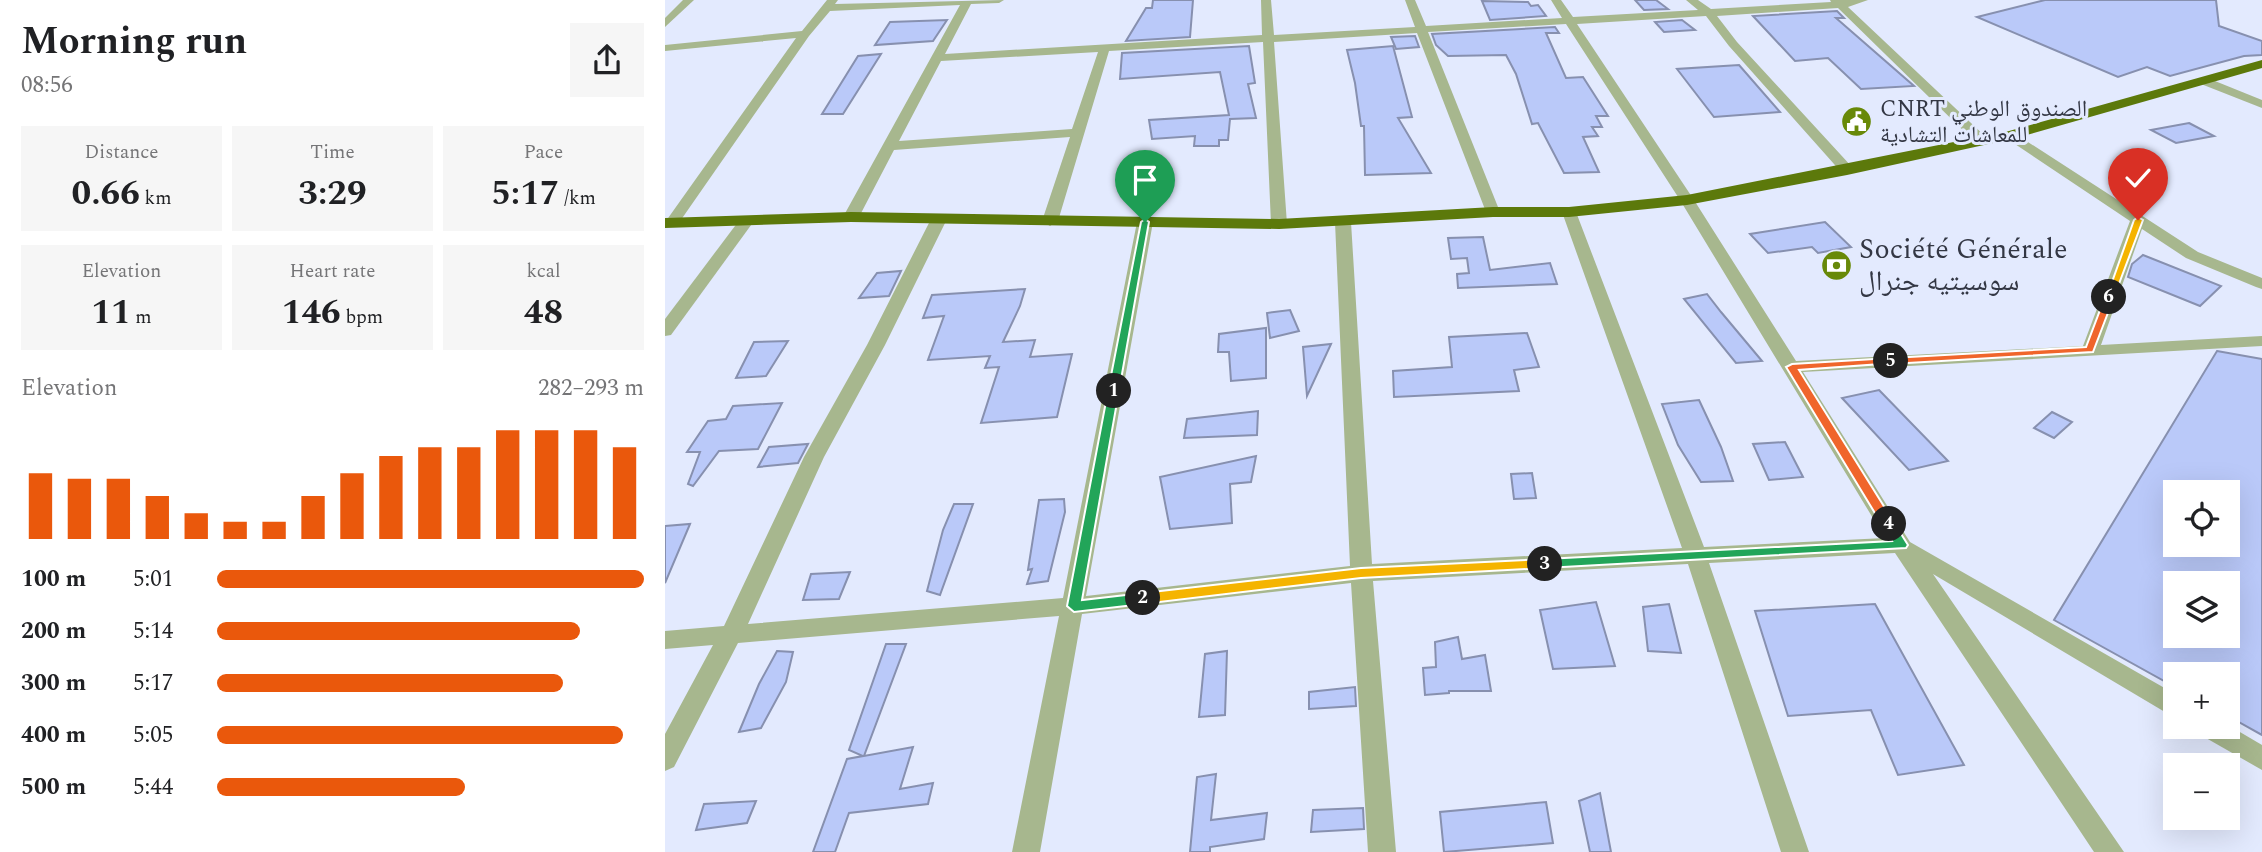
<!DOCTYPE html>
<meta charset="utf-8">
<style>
body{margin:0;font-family:Spectral,"Noto Naskh Arabic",serif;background:#f6f6f6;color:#202124;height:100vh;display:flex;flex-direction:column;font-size:26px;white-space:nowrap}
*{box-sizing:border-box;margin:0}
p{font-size:23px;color:#757577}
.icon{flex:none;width:38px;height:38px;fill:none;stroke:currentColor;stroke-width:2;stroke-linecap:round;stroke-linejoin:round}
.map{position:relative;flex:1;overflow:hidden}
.side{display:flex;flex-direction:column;background:#fff;width:665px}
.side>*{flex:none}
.buttons{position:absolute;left:1498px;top:480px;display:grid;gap:14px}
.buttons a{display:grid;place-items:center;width:77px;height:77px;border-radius:0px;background:#fff;box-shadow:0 7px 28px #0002;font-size:35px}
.pin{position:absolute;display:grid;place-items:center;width:60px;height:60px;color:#fff;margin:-72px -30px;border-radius:50% 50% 50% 0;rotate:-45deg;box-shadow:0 0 7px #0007}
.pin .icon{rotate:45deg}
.km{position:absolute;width:35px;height:35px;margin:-18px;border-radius:50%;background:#222;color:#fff;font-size:19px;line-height:35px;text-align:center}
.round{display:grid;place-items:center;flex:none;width:74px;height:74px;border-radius:0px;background:#f6f6f6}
.summary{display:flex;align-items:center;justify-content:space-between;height:119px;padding:0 21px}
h1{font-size:38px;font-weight:700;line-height:52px}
.figures{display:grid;grid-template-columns:repeat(3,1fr);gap:10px;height:119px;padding:7px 21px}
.figures div{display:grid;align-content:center;border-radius:0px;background:#f6f6f6;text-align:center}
.figures b{font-size:35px;font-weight:700}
.figures small{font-size:19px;font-weight:400}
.figures p{font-size:19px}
.chart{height:196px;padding:14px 21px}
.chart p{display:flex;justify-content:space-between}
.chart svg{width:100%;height:126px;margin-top:7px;stroke:#ea580c;stroke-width:6}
ul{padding:0 21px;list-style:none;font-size:23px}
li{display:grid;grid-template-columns:112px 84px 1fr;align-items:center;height:52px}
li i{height:18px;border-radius:9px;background:#ea580c}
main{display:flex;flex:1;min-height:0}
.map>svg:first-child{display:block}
</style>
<main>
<section class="side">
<div class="summary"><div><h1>Morning run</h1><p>08:56</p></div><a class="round"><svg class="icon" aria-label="share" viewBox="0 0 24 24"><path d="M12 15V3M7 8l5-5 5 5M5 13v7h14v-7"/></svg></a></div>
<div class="figures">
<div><p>Distance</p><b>0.66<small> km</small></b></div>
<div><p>Time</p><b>3:29</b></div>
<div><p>Pace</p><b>5:17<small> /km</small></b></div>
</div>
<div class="figures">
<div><p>Elevation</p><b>11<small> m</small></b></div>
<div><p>Heart rate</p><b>146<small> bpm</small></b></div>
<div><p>kcal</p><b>48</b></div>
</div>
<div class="chart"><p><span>Elevation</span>282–293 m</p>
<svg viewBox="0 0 160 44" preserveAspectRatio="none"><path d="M5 44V21M15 44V23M25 44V23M35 44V29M45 44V35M55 44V38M65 44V38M75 44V29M85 44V21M95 44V15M105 44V12M115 44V12M125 44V6M135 44V6M145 44V6M155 44V12"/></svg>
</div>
<ul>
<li><b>100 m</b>5:01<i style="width:100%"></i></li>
<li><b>200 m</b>5:14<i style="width:85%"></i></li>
<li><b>300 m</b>5:17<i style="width:81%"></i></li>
<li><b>400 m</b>5:05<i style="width:95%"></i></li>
<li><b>500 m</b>5:44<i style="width:58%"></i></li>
</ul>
</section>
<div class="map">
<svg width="1597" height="852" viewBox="0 0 1597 852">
<rect width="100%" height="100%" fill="#e3eafe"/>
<g fill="#bac9f9" stroke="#8790af" stroke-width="2" fill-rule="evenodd">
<polygon points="488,0 528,0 525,37 461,41 481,8 487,8"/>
<polygon points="970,0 991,0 1003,9 979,10"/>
<polygon points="1380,0 1551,0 1554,26 1597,41 1597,55 1579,56 1505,76 1482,67 1453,77 1312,17"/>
<polygon points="817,1 863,2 866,6 873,5 881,16 825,20"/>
<polygon points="1172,11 1179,18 1171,18 1249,86 1196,89 1163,58 1130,61 1088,16"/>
<polygon points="282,20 268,41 210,45 225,22"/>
<polygon points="1017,20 1030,30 999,32 990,22"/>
<polygon points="890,27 894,33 881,33 901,78 918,77 943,116 931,116 937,127 927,127 933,136 918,137 934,172 899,173 873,123 867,124 851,74 841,55 783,56 771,45 767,34"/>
<polygon points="750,36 754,47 731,49 726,37"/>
<polygon points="584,46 590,83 583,84 591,118 565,119 563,140 554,140 554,146 529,146 530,136 487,139 484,120 564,115 555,72 455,79 457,53"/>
<polygon points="728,46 747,117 733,118 766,173 700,175 699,126 696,126 690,83 682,50"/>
<polygon points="216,54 178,114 157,114 193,56"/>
<polygon points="1074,65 1115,112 1049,117 1012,69"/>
<polygon points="1524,123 1549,136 1511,143 1486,130"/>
<polygon points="1160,222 1186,247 1153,253 1147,247 1103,253 1085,234"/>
<polygon points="818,237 825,270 885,263 892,284 793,288 792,274 804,273 802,258 786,259 783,238"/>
<polygon points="1478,255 1556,286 1535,306 1463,277 1467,264"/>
<polygon points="236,271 224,296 194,298 212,273"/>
<polygon points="360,289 355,306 338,342 370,340 365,357 407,354 392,417 316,423 334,367 320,368 325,356 263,360 279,316 258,318 267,295"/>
<polygon points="1042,294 1056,312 1097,361 1071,363 1019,299"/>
<polygon points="625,310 634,331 605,338 602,313"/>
<polygon points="601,328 601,378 566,381 564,352 553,352 554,334"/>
<polygon points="862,333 874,367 849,370 854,391 729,397 728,371 787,367 784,337"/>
<polygon points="123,341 101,376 71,378 89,342"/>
<polygon points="666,344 642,396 638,347"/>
<path d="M1552 351 1597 359V735L1563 716V674H1510V687L1389 620ZM1510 492H1563V544H1510ZM1510 583H1563V635H1510Z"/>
<polygon points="1214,390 1283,461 1244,470 1177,398"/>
<polygon points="1034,400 1056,447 1068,481 1036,482 1013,445 997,404"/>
<polygon points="117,403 93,449 54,451 28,486 23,484 35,452 22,452 43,421 61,419 68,406"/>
<polygon points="593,411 592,435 519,438 522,419"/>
<polygon points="1387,412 1407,422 1389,438 1369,428"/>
<polygon points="1120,442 1138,477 1104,480 1088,444"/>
<polygon points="143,444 133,463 93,467 104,447"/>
<polygon points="591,456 586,482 565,484 567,523 505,529 495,477"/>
<polygon points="867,473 871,498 849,499 846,474"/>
<polygon points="399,499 400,512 383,581 362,584 367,569 363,570 374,500"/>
<polygon points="289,504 308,504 275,595 262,591 278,530"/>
<polygon points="25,524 0,583 0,526"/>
<polygon points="185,572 174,599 138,600 146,574"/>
<polygon points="931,602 950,666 888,669 875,610"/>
<polygon points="1004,604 1016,653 983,651 978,607"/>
<polygon points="1210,604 1299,765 1233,775 1206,710 1123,716 1090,611"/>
<polygon points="793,637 797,659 820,655 826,691 784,691 784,693 760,695 758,668 771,667 770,642"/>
<polygon points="221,644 241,644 199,756 248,747 235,789 268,783 263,804 184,813 170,852 148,852 182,759 198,756 184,750"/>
<polygon points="112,651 128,652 121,682 96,728 74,732 94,684"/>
<polygon points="562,651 560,715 534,717 540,654"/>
<polygon points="690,687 691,706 644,709 644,692"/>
<polygon points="551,774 546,820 602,813 599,839 545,847 545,852 525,852 532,777"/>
<polygon points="935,793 946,852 925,852 914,801"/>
<polygon points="91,801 82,823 31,830 39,804"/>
<polygon points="881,802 888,843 779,852 775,812"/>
<polygon points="698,808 699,829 646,832 648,810"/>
</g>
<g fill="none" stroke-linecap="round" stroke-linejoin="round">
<g fill="#a7b78e" fill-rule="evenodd">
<polygon points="18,0 29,0 0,27 0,18"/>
<path d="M162 0H173L170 4 339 0 334 3 306 4 280 54 597 35 596 0H606L609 35 750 27 740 0H750L761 26 897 18 886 0H896L908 17 1033 10 1021 0H1033L1046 9 1166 2 1165 0H1203L1183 7 1323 139V145H1313L1173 8 1052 16 1072 42 1187 167V173H1177L1064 46 1041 16 912 24 1029 200 1131 361 1418 346 1465 221 1341 138 1339 135 1346 131 1533 252 1597 278V289L1591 287 1521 258 1477 229 1436 345 1597 336V346L1138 372 1245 542 1510 694V718L1268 574 1459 852H1429L1230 553 1044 563 1144 852H1116L1023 564 708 581 731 852H703L686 583 417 614 375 852H347L394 616 73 643 9 767 0 771V734L48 645 0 649V631L59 626 139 457 202 345 266 219 274 214 282 219 220 345 159 457 83 624 398 598 472 222 480 217 488 222 421 596 685 566 670 222 678 217 686 222 707 564 1017 548 897 212 904 208 911 212 1039 547 1220 538 1015 200 901 24 763 32 835 212 833 215H823L821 212 752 33 609 42 622 224 614 229 606 224 598 42 444 51 393 221 385 226 377 221 405 137 229 150 194 217 186 222 181 220 178 217 295 5 165 11 144 36 11 227H1V221L131 38 0 51V45L137 31ZM433 52 407 129 234 141 276 61Z"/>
<polygon points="1540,77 1597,100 1597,108 1536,84 1534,81"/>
<polygon points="81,216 89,221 6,335 0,336 0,319 76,218"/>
<polygon points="1563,725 1597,745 1597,770 1534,734 1530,726"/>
</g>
<polygon fill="#5c790b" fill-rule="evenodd" points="1597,60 1597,68 1351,138 1182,175 1022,205 904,217 828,217 614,229 186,222 0,228 0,218 186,212 614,219 828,207 904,207 1022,195 1344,131"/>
</g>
<polygon fill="#22a559" stroke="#fff" stroke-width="2" points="480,219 484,222 454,391 449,395 443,391 476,222"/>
<polygon fill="#22a559" stroke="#fff" stroke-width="2" points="449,388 454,391 417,600 478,593 485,598 478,604 409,612 402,606 443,391"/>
<polygon fill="#f5b400" stroke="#fff" stroke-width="2" points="880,559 886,564 880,568 696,578 478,604 471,598 478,593 696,568"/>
<polygon fill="#22a559" stroke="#fff" stroke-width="2" points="1224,520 1228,521 1243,545 1241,548 880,568 873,564 880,559 1227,541 1217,524"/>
<polygon fill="#f0652b" stroke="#fff" stroke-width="2" points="1226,358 1230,359 1230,363 1134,370 1230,524 1224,529 1219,528 1121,367 1127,364"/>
<polygon fill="#f0652b" stroke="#fff" stroke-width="2" points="1444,294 1449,297 1428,352 1226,364 1221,361 1226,358 1421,347 1440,297"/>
<polygon fill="#f5b400" stroke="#fff" stroke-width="2" points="1473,217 1478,220 1449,297 1441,299 1469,220"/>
<defs>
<symbol id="civic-disc" viewBox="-11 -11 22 22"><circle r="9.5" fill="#688908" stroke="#e3eafe"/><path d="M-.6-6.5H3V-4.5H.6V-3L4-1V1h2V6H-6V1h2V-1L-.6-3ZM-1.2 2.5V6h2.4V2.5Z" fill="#fff"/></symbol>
<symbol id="bank-disc" viewBox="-11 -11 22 22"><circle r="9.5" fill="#688908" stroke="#e3eafe"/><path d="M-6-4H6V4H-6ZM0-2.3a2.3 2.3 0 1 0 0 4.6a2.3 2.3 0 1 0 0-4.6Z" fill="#fff"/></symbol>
</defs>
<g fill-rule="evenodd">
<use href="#civic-disc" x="1174" y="104" width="35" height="35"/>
<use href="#bank-disc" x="1154" y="248" width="35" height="35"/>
</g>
<g text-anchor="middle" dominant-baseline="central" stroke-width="6" stroke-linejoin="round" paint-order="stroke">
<g font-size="23" fill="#333744" stroke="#e3eafe" text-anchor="start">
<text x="1215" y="109">CNRT الصندوق الوطني<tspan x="1215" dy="26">للمعاشات التشادية</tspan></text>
</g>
<g font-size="28" fill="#333744" stroke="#e3eafe" text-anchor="start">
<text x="1194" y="249">Société Générale<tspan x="1194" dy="32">سوسيتيه جنرال</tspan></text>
</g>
</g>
</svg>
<div class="buttons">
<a><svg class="icon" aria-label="locate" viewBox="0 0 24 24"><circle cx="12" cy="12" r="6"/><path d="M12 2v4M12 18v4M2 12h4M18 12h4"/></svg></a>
<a><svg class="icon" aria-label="layers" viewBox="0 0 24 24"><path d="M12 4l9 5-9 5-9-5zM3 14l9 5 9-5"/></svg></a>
<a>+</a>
<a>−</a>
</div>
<div class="pin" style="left:480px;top:222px;background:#1e9e55"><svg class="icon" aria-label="arrive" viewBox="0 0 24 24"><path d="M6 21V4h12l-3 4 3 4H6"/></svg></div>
<div class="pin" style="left:1473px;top:220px;background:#d93025"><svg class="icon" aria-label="check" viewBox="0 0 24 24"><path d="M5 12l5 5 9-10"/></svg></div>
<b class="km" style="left:449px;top:391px">1</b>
<b class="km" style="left:478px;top:598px">2</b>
<b class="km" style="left:880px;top:564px">3</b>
<b class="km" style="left:1224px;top:524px">4</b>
<b class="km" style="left:1226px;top:361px">5</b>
<b class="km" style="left:1444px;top:297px">6</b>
</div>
</main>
